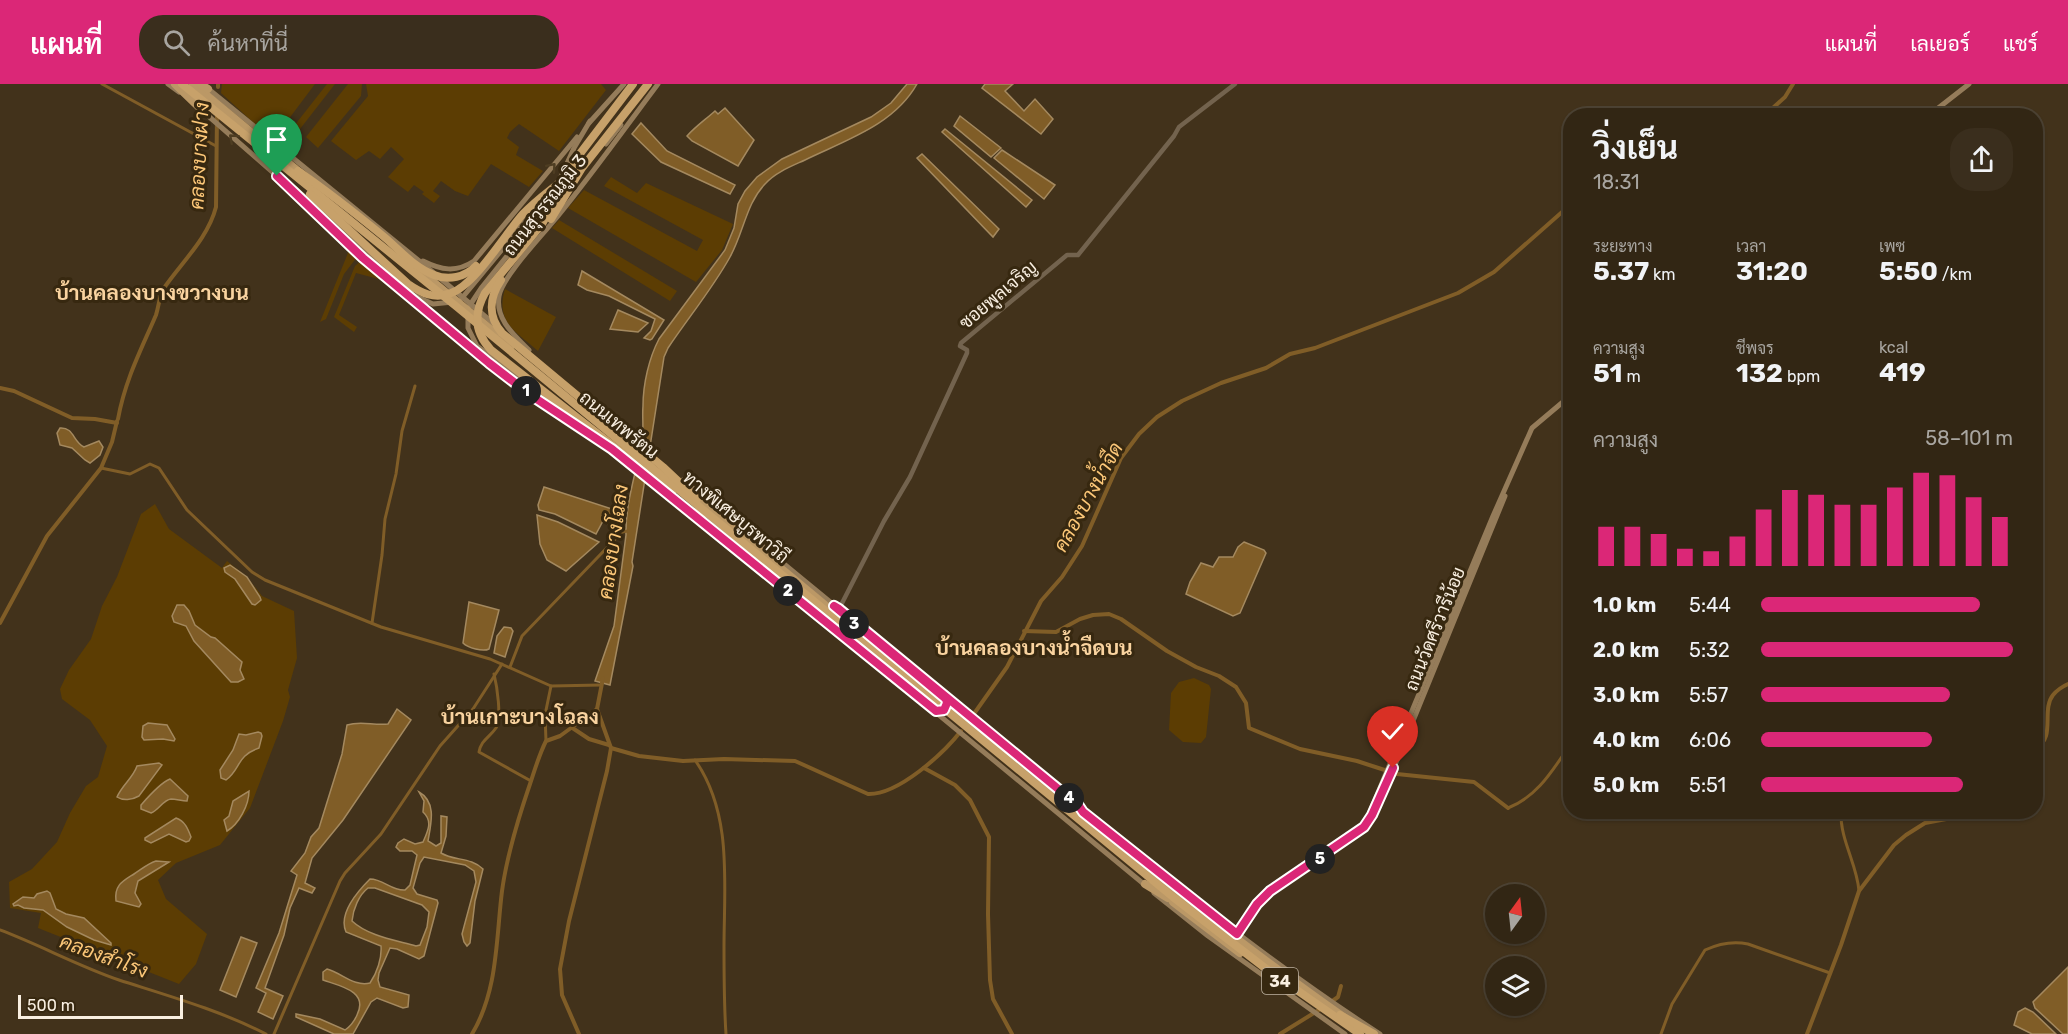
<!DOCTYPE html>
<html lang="th">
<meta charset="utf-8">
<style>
body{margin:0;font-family:Rubik,Sarabun,sans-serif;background:#3a2e1d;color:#f1f3f6;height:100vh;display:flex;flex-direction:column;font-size:22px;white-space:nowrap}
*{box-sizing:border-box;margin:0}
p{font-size:20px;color:#a8a5a0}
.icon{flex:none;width:33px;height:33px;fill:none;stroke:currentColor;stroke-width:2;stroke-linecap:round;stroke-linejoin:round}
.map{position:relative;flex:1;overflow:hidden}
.panel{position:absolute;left:1563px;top:24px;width:480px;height:711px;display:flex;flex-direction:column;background:#322614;border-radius:24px;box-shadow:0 2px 4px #0004,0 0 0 2px #4d4334}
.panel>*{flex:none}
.needle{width:39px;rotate:15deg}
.buttons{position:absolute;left:1485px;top:800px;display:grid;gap:12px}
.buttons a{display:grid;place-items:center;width:60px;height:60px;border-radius:50%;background:#322614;box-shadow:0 2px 4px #0004,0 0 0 2px #4d4334;font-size:30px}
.scale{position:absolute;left:18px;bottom:15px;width:165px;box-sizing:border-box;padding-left:6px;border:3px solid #f9efe1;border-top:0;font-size:16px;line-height:21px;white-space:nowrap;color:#f9efe1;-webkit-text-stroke:4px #372810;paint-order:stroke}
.pin{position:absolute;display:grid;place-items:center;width:51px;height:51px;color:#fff;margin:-62px -26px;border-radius:50% 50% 50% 0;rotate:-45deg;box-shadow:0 0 6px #0007}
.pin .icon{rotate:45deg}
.km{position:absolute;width:30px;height:30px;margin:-15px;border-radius:50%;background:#222;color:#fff;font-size:16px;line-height:30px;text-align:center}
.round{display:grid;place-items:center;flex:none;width:63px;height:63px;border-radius:24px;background:#3a2e1d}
.headline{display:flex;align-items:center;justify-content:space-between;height:102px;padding:0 30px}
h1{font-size:33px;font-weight:700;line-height:45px}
.figures{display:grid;grid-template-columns:repeat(3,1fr);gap:9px;height:102px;padding:6px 30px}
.figures div{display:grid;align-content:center}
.figures b{font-size:26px;font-weight:700}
.figures small{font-size:16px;font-weight:400}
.figures p{font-size:16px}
.chart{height:168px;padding:12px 30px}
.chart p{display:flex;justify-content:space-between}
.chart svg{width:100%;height:108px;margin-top:6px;stroke:#db2777;stroke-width:6}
ul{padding:0 30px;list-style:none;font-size:20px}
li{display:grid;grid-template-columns:96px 72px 1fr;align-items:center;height:45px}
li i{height:15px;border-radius:8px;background:#db2777}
header{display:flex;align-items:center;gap:36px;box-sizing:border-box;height:84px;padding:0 30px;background:#db2777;color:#fff}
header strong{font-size:28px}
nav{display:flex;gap:33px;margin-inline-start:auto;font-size:21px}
.search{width:420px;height:54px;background:#3a2e1d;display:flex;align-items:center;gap:15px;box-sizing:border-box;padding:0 21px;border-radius:24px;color:#a8a5a0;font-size:22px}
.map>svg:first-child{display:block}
</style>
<header>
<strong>แผนที่</strong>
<div class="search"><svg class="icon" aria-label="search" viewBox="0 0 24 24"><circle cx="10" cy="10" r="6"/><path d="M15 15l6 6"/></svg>ค้นหาที่นี่</div>
<nav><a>แผนที่</a><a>เลเยอร์</a><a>แชร์</a></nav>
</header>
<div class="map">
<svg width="2068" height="950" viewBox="0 0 2068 950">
<rect width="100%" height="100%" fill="#42321b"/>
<g fill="#5c3d03">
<polygon points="222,0 315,0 276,52 266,50 221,9"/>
<polygon points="327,0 335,0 286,63 283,56"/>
<polygon points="348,0 362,0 361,12 318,64 306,53"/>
<polygon points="366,0 601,0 606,6 559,67 519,40 510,48 507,54 519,63 516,71 543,87 529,103 491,80 468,112 455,107 441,97 433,107 440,112 434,119 422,110 424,108 414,101 408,108 388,93 404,75 391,63 380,75 369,67 356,76 331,57 368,12"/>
<polygon points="611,93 637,109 646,99 733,140 722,166 696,198 568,124 584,106 697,167 703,156 604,102"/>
<polygon points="559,136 677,207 670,217 552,144"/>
<polygon points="350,164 357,173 344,190 326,235 320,238"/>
<polygon points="362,176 386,197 356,189 339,231 357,243 354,248 334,233 355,182"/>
<path d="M505 205 556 233 538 267C516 248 495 238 505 205Z"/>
<polygon points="155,420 169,445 222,484 227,477 247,493 262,512 294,527 297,574 288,606 290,613 283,637 250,724 220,761 176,779 158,796 166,815 207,850 196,880 179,900 38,844 41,829 10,824 9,798 32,785 57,758 70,729 86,702 98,693 107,662 90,636 62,615 60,605 69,586 91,555 102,522 117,493 141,430"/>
<polygon points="1194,594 1209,601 1211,605 1206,653 1201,659 1183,658 1169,646 1171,609 1179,598"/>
</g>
<g fill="#805d27" stroke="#a4895f" stroke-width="1.5" fill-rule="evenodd">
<path d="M907 0H917C894 41 846 56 805 76 792 82 776 88 766 99 746 119 744 148 730 173 713 204 688 234 668 264L664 273 632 478 633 482 610 601 595 597 614 542 626 451C625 419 637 387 642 355 644 344 642 333 643 322 643 300 649 274 659 255L725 166 734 144 738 120 745 107 757 93 782 75 871 33 891 19Z"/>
<polygon points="985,0 1013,0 1005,7 1024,27 1035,15 1053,35 1041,50 982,4"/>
<path d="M725 24 754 56 738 82 692 57 687 52C696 42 705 36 715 27L718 30Z"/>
<polygon points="960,32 1001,64 991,73 954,42"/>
<polygon points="641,39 667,67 735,101 730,110 661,78 632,50"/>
<polygon points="945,45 1032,116 1026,123 942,48"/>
<polygon points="1002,66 1055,101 1044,115 994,74"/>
<polygon points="922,70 999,145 993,153 917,74"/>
<polygon points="582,187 664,236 652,255 650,256 644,254 651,247 655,235 609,212 587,206 578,201"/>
<polygon points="618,226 648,239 638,248 610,245"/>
<path d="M60 344C74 343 73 358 84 363L99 357 103 363 100 371 90 379 85 376 72 364 60 361 57 349Z"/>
<polygon points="544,403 615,426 613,442 603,437 596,450 555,430 539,426 538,421"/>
<polygon points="537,431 558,438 599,458 566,487 547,476 540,460"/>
<polygon points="1244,458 1264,466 1266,469 1240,529 1233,532 1186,510 1190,498 1201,479 1213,483 1219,473 1233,473 1238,463"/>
<polygon points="230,481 247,493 260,513 261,516 255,521 252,520 235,495 225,488 224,484"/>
<path d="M469 518 499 526 489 565C483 568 468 564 463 559Z"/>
<polygon points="177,521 184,521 189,527 195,541 211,553 215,554 242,578 240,586 244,595 238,598 231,598 194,557 186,542 174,538 172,532"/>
<polygon points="504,543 511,544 513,547 505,573 494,569 497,552"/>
<path d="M397 625 411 636 343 736 312 774 305 799 315 804 312 809 299 804 290 824 284 851 265 904 283 912 273 935 258 928 266 909 256 904 279 849 297 791 291 787 305 769 311 753 319 744 342 670 347 641C362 636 373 642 388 640Z"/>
<polygon points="148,639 167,641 175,655 174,657 163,655 144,656 142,653 143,642"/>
<path d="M258 648 261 649 262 652 259 664C236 672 241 685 226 696L221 694 220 686 233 666 239 650 246 651Z"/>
<path d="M159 679 162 681 139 712C132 716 123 717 117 713 122 701 133 694 137 682Z"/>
<path d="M170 695 188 712 187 717C182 717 176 715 171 715 163 716 159 726 151 729L141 725V721C148 713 160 699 170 695Z"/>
<path d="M249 707C249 721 239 740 227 747L224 736 229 732 233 717Z"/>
<path d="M419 708C437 718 431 740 428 757L436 762 441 759V732L447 733 446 752 441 769C454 777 471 773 483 785L475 817 470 859 467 862 464 858 462 850 476 798 474 787 465 781 424 773 420 779 413 804 417 810 437 816 438 819 424 872 419 875 397 865 390 864 379 889 378 896 380 903 409 911 408 923 403 924 377 914 371 918 353 950H334L296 933V930L320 935 345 946C351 942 354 938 357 931 369 907 340 902 323 896V888L327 885C342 889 354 903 370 899 377 889 382 874 381 862L346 848C338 830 358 807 370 795 383 795 392 807 405 806L410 801 417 771 412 767H400L396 763 398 759 404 755 415 760 423 758C428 747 433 737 423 728L424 717ZM368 804H375L422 821 429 828 427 843 420 861 416 862C395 856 368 852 352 837 353 825 359 811 368 804Z"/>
<path d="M176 734C185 737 188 745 191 753L189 757 186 758 169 750 151 759 145 756V754Z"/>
<path d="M156 777 169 778 138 797 135 809 141 820 139 823 116 817C114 801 123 797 134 790 142 785 147 780 156 777Z"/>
<polygon points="47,807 50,809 56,825 66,830 84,834 111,859 111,861 94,856 67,843 43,826 24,824 18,821 14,822 13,820 23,813 34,814 37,810"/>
<polygon points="241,853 257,859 236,913 220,906"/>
<polygon points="2068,883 2068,950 2063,950 2035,924 2033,918"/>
<polygon points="2025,924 2033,928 2056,950 2032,950 2014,941 2018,928"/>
</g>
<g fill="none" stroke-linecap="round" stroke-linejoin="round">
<g stroke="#805d27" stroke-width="3">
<polyline points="102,0 216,62"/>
<polyline points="101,384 130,390 150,380 159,384 187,426 252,488 265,496 381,543 490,575 551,602 601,601"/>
<polyline points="372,539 382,471 385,435 396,390 402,347 415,302"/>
<polyline points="510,583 522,552 622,448 628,447"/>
<path d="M494 590C497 602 502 634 496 644 489 654 481 656 479 668L531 697"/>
<polyline points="546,657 545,631 551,602"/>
<path d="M695 676C733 730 724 800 724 863 724 892 724 921 726 950"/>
<path d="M1508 724C1538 712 1552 687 1570 661"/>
<path d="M1841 728C1840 756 1857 780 1859 807"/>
<path d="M0 846C40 861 78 882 119 896 169 912 219 926 266 950"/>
<polyline points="274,950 340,797 345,789 381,750 440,662 473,625 502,580"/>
<path d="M1661 950 1672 920 1705 866C1718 860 1734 857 1748 860L1830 889"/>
</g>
<g stroke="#805d27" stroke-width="4">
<polyline points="218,3 218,0"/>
<polyline points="1764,32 1785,13 1793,0"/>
<polyline points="0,304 14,307 72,334 95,335 117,339"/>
<path d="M118 335C125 296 141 266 156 231 159 222 159 212 164 204 182 178 208 154 216 123L217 30"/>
<polyline points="0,539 47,452 101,384 112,358 117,337"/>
<polyline points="1024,547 1056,548 1080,535 1093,531 1109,530 1121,535 1167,567 1196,583 1219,592 1236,603 1246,619 1249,644 1300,665 1357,677 1397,690 1474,698 1508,724"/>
<polyline points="971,634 1007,583 1041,517 1062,493 1082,462 1121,374 1139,350 1157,333 1182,317 1221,299 1266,284 1290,270 1315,264 1458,209 1494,188 1570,121"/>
<polyline points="571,643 589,655 609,661"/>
<path d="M2036 663C2056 655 2041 626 2053 611 2056 607 2063 602 2068 600"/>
<path d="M611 664 639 672 683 677 724 675 795 677 868 710C898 711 943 670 961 647"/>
<polyline points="924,684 955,701 970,716 989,753 988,830 990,896 993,915 1012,950"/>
<polyline points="1331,918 1338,913 1341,902"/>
<path d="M472 950C498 907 496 855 502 807 507 770 518 735 530 700 535 685 539 671 546 657L560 652 597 625"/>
<polyline points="579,950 562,911 560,885 569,837 607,687 611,664 597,625 603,594"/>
<polyline points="1280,950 1322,924"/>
<polyline points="1807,950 1841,861 1859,807 1894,761 1906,751 1925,739 1957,733 1967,728"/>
</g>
<polyline stroke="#73634e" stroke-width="4.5" points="839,525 884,437 910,393 967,269 967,266 960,262 961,259 1067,171 1078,171 1174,52 1179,43 1235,0"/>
<g stroke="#957c5a" stroke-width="5">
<polyline points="168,0 179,8"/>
<polyline points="206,3 434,189"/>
<polyline points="198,23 277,92 363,174 453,250 532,312 599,356"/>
<polyline points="1928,32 1969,0"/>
<polyline points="589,39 624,0"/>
<polyline points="606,60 621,41"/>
<polyline points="559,97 574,64 590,37"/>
<polyline points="296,105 413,211 433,220 453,218"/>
<path d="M423 177C441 186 456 189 474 177L577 53"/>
<polyline points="441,195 493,239"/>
<polyline points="462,214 538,122 559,106"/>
<polyline points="470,221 482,203 540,131 551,113"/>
<polyline points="468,230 468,244 477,262 566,330"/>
<path d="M529 266C514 251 495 235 499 212 502 193 544 149 558 132 593 89 625 44 658 0"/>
<path d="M683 396C814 506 947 613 1079 721L1083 728C1180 805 1276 883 1380 950"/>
<polyline points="653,399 803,519"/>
<polyline points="814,528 1145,801"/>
<polyline points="1395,681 1505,412"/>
<polyline points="1154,809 1208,852 1345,950"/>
<polyline points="1237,850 1257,818 1268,806 1343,755 1362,742 1367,735 1493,432 1532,344 1570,312"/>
</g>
<g stroke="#bb9866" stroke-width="8">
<polyline points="175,0 201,25"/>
<polyline points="193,0 303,91"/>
<polyline points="200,0 208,5"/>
<polyline points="419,186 511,262"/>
<path d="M692 411C908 587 1117 773 1345 934"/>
<polyline points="689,427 704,430"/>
<polyline points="794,505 816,530"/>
<polyline points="1145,800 1168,814"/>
<polyline points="1173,818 1240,869"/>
</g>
<g stroke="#c7a16a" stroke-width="8">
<polyline points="182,0 457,223 1173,813 1265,884 1360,950"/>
<path d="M633 0 579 71 542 140 485 209C473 230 475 249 491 266L672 408"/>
<path d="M298 87C327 107 355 129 383 152 399 165 413 183 434 191 449 197 465 193 476 182"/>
<path d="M310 110 408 200C421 209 435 216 451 209 475 201 505 150 523 130 536 116 551 106 565 94"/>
<polyline points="551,135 582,84 648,0"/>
<path d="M501 196C489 214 488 233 502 249L663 383 697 415"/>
<polyline points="1340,931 1374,950"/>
</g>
</g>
<defs><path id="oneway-chevron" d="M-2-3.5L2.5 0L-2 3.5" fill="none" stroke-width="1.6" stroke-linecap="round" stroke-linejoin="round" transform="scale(1.5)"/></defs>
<g stroke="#4e3d22">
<use href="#oneway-chevron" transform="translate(233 54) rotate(-138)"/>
<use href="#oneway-chevron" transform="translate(552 83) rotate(-49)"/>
</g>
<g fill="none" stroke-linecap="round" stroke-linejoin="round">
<defs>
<polyline id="route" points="277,92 363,174 489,279 532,312 612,365 936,627 944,626 947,619 946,615 834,522 839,525 1079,722 1083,728 1237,850 1257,820 1270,807 1364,743 1372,731 1393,684"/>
</defs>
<use href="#route" stroke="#fff" stroke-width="12"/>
<use href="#route" stroke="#db2777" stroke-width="8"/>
</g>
<g text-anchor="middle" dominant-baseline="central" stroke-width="6" stroke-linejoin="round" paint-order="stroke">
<rect fill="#372810" stroke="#bfb3a2" stroke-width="1.5" x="1262" y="884" width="36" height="26" rx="4.5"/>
<g font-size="16" font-weight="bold" fill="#f9efe1">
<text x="1280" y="897">34</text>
</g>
<g font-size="18" fill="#f9efe1" stroke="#372810">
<text transform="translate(545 121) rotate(-52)">ถนนสุวรรณภูมิ 3</text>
<text transform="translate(998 211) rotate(-40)">ซอยพูลเจริญ</text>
<text transform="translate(619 341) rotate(39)">ถนนเทพรัตน</text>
<text transform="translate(736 433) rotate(40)">ทางพิเศษบูรพาวิถี</text>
<text transform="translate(1435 545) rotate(-68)">ถนนวัดศรีวารีน้อย</text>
</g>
<g font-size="20" font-style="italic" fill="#fcc778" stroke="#372810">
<text transform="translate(199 72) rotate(-87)">คลองบางฝาง</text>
<text transform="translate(1088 413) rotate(-61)">คลองบางน้ำจืด</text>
<text transform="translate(613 458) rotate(-82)">คลองบางโฉลง</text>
<text transform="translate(104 872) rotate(20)">คลองสำโรง</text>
</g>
<g font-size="21" font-weight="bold" fill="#f9d39f" stroke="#372810">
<text x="152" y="208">บ้านคลองบางขวางบน</text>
<text x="1034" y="563">บ้านคลองบางน้ำจืดบน</text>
<text x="520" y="632">บ้านเกาะบางโฉลง</text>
</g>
</g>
</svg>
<div class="buttons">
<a><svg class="needle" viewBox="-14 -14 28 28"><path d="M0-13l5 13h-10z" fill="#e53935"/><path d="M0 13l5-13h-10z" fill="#a8a5a0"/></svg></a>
<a><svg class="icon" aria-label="layers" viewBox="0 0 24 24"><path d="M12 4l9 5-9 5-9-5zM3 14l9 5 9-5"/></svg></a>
</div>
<div class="scale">500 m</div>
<div class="pin" style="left:277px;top:92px;background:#1e9e55"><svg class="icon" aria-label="arrive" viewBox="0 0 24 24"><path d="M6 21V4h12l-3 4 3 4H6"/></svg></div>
<div class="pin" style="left:1393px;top:684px;background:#d93025"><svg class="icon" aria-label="check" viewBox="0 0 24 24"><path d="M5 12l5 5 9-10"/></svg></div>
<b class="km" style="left:526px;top:307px">1</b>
<b class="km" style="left:788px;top:507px">2</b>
<b class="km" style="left:854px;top:540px">3</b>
<b class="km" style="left:1069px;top:714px">4</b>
<b class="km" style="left:1320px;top:775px">5</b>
<section class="panel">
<div class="headline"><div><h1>วิ่งเย็น</h1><p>18:31</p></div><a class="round"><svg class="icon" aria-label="share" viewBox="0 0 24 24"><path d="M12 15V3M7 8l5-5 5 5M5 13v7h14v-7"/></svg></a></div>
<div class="figures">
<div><p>ระยะทาง</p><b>5.37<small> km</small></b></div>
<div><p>เวลา</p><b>31:20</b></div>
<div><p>เพซ</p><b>5:50<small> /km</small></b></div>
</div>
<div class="figures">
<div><p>ความสูง</p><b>51<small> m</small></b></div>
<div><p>ชีพจร</p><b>132<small> bpm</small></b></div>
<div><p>kcal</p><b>419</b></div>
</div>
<div class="chart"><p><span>ความสูง</span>58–101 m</p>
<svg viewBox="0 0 160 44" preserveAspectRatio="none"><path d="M5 44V28M15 44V28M25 44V31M35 44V37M45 44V38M55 44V32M65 44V21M75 44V13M85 44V15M95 44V19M105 44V19M115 44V12M125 44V6M135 44V7M145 44V16M155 44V24"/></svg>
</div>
<ul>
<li><b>1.0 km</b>5:44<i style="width:87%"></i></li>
<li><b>2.0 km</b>5:32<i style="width:100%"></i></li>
<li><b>3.0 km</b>5:57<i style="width:75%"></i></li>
<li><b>4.0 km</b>6:06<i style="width:68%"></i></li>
<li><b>5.0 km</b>5:51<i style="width:80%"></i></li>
</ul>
</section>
</div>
